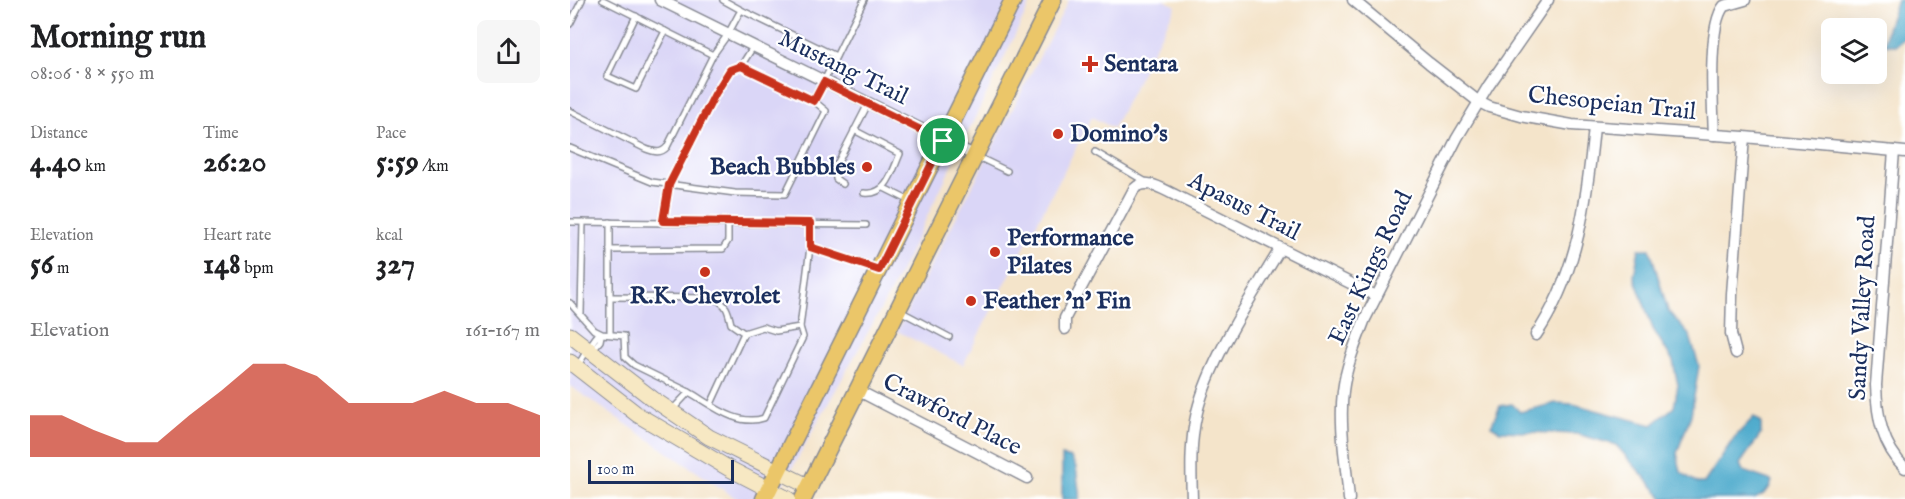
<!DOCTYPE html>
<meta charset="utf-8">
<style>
body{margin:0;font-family:"IM FELL English",serif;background:#f6f6f6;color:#202124;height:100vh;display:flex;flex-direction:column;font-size:22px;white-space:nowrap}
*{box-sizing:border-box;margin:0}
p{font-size:20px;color:#757577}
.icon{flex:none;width:33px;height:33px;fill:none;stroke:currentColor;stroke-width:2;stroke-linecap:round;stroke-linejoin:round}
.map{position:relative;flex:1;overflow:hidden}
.side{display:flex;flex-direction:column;background:#fff;width:570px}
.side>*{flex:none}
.controls{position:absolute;left:1251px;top:18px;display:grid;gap:12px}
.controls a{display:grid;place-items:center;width:66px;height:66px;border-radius:9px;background:#fff;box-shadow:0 6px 24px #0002;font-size:30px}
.scale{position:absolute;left:18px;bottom:15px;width:146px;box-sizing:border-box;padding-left:6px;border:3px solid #1b2f5e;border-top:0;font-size:16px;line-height:21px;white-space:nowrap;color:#1b2f5e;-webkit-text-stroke:4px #fff;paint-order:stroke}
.pin{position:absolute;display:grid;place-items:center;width:51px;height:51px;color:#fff;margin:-26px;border:3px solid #fff;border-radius:50%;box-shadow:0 2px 6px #0007}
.round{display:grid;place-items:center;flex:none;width:63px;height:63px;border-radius:9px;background:#f6f6f6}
.headline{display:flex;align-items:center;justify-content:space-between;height:102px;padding:0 30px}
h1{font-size:33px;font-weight:700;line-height:45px}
.figures{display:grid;grid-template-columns:repeat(3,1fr);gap:9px;height:102px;padding:6px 30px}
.figures div{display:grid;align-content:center}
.figures b{font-size:30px;font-weight:700}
.figures small{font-size:16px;font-weight:400}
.figures p{font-size:16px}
.chart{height:168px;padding:12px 30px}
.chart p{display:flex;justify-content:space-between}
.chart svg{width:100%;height:108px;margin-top:6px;fill:#c8321e;opacity:.7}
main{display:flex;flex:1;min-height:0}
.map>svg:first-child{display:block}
</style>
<main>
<section class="side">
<div class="headline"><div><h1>Morning run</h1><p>08:06 · 8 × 550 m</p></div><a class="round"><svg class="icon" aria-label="share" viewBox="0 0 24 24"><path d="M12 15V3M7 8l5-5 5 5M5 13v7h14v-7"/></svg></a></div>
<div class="figures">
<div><p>Distance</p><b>4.40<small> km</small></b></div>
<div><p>Time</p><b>26:20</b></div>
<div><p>Pace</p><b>5:59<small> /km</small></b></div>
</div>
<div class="figures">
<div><p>Elevation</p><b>56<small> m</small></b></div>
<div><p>Heart rate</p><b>148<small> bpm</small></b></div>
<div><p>kcal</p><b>327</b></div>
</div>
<div class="chart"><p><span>Elevation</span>161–167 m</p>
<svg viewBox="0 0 160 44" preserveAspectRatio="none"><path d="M0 44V27L10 27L20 33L30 38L40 38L50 27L60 17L70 6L80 6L90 11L100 22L110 22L120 22L130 17L140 22L150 22L160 27V44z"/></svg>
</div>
</section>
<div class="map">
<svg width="1335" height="499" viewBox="0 0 1335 499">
<rect width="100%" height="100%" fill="#fff"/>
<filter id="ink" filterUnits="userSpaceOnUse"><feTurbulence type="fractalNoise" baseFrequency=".0167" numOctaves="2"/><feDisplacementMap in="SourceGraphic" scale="12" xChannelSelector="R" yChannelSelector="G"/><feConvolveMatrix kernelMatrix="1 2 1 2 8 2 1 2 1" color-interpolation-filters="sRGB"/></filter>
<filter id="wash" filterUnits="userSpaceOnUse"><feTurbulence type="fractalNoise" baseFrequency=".008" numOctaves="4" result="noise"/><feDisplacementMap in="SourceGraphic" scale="24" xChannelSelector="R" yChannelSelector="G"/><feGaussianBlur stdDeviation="1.35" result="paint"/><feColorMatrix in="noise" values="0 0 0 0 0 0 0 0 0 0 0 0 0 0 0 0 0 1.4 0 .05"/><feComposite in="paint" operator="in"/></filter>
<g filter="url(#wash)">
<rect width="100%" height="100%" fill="#f4e4ca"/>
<g fill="#dad6f7">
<polygon points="0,0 462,0 322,289 205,499 167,499 0,386"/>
<polygon points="499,0 594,0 606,6 543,128 522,117 393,365 327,331"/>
</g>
<g fill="#4eaacc" stroke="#346c95" stroke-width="1.5">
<path d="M1327 0H1335V38L1326 45H1316C1313 32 1323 14 1327 0Z"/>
<path d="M1069 249H1080L1098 311 1120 336 1129 366 1121 415 1107 453 1111 472 1127 483H1134L1164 438 1184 417 1191 422V434L1170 464 1173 471 1202 481C1199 491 1194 495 1184 499H1094L1046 445 1007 434 930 431 921 426 930 406 942 404 950 412 986 403 1003 404 1082 425 1104 407 1108 385 1103 361 1083 329 1064 276Z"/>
<polygon points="492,456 501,458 506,467 510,499 492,499"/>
</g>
</g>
<g filter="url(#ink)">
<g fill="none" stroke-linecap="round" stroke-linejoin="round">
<defs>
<g id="lane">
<polyline points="33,0 143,55 158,34 171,10 153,0"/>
<polyline points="171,10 266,56"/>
<polyline points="66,16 37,76 66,89 95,31"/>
<polyline points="0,24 12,0"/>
<polyline points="183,47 171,66 244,101"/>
<path d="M0 111 76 149C84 152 91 154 97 147L143 55"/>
<path d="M284 130 330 154C322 172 317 196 294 193"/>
<polyline points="0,148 82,182 165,193 215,194 256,111 244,101 294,0"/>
<polyline points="525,152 576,182"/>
<polyline points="406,156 437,171"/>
<polyline points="273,184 266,179 265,168 298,104"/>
<polyline points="314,188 340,201"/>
<polyline points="93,221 99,185 145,94 160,70 171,66"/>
<polyline points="0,222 296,225"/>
<polyline points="40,222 40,334"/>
<polyline points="240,247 307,269"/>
<polyline points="40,250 153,249 158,241 158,222"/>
<path d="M41 297 143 298C157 304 158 310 161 324L174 333"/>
<polyline points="0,303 24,330 32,334 54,336 55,357 64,365 119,392 102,410"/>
<polyline points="330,311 379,337"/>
<polyline points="11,313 13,222"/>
<path d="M8 365C15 355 20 344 27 336H31L30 341 25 347 21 346"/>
<path d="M119 392C142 405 167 427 194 418L233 337 230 327 240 247V223"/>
<polyline points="141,404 174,333 193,327 206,331 230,327"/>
</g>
<g id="street">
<polyline points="90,0 406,156"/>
<polyline points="783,0 859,63 909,102 919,107 951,116 1002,125 1174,137 1335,152"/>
<path d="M1144 135C1143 107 1137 26 1154 6L1175 0"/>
<path d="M1324 151 1306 385C1307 417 1312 445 1335 468"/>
<path d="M495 329V318L564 189C576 177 592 189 605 195L806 296"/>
<path d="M966 335C1008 273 1017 200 1024 127"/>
<polyline points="1166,353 1161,334 1162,294 1174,137"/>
<polyline points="287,390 457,478"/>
<path d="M622 499C621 470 620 441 627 412 640 359 682 296 710 249"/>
<path d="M779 499C776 464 769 426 773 391 776 366 786 342 795 319L887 138 919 85 978 0"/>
</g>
<g id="secondary">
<polyline points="0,335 83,399 139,437 240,487"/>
<polyline points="0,362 68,415 158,468 218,499"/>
</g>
<g id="primary">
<polyline points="194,499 443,0"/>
<polyline points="233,499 483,0"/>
</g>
</defs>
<use href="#lane" stroke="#888a94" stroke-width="8"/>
<use href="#street" stroke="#888a94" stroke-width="13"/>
<use href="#secondary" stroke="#888a94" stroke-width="17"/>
<use href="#primary" stroke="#888a94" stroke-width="19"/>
<use href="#lane" stroke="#fff" stroke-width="5"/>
<use href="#street" stroke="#fff" stroke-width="10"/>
<use href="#secondary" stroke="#f7e8c3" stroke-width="15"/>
<use href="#primary" stroke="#ebc669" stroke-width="16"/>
</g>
</g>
<g fill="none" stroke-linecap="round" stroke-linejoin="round" filter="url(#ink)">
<defs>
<polygon id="route" points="171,66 244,101 254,82 373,141 309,270 240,247 240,223 93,221 99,185 145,94 160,70"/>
</defs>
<use href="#route" stroke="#fff" stroke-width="12"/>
<use href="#route" stroke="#c8321e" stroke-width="8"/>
</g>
<g fill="#c8321e" stroke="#fff" stroke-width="2">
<path d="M517 55h6v6h6v6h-6v6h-6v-6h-6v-6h6z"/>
<circle cx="488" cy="134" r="6"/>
<circle cx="297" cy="167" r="6"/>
<circle cx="425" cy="252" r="6"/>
<circle cx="135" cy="272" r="6"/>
<circle cx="401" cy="301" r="6"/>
</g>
<g text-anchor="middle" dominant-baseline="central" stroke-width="4.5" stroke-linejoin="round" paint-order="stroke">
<g font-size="24" font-weight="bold" fill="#1b2f5e" stroke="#fff" text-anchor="start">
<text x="534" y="64">Sentara</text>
<text x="500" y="134">Domino's</text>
<text x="285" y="167" text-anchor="end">Beach Bubbles</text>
<text x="437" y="238">Performance<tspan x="437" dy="28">Pilates</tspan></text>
<text x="135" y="296" text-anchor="middle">R.K. Chevrolet</text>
<text x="413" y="301">Feather 'n' Fin</text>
</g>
<g font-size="24" fill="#1b2f5e" stroke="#fff">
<text transform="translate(273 68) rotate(26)">Mustang Trail</text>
<text transform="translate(1042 104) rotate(6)">Chesopeian Trail</text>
<text transform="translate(674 207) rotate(27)">Apasus Trail</text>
<text transform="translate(801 268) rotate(-65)">East Kings Road</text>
<text transform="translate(1293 308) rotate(-87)">Sandy Valley Road</text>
<text transform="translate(382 415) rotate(27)">Crawford Place</text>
</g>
</g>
</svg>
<div class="controls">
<a><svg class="icon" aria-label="layers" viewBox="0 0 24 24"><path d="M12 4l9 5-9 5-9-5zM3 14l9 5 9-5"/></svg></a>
</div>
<div class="scale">100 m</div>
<div class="pin" style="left:373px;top:141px;background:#1e9e55"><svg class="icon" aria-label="arrive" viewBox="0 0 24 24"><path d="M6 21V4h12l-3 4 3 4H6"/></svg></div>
</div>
</main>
